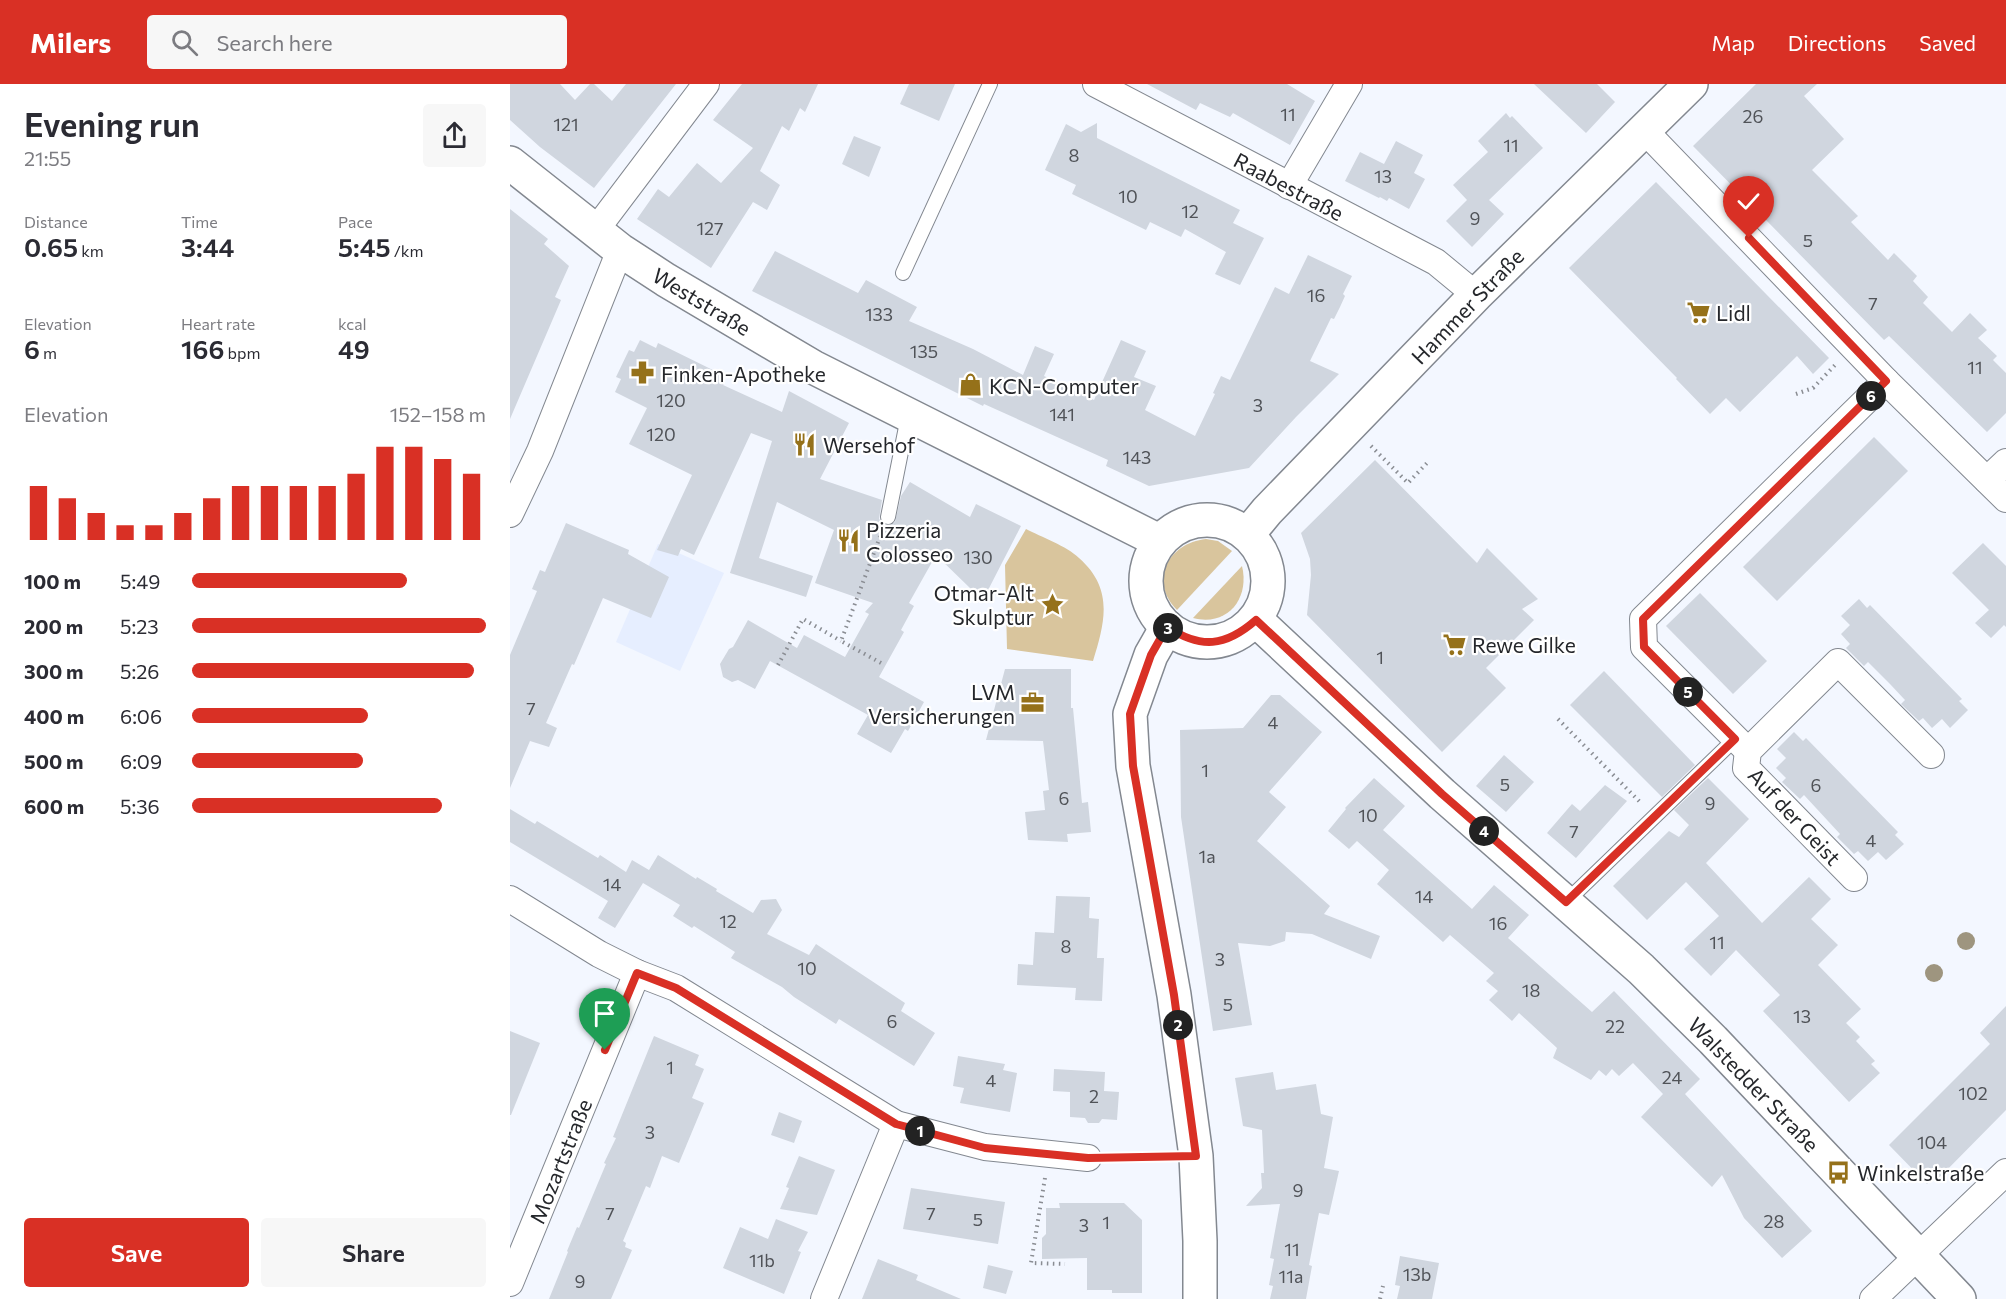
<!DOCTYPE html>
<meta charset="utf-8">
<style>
body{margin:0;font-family:Commissioner,sans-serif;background:#f7f7f7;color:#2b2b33;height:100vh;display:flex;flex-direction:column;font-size:22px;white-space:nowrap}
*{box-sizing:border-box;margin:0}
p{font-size:20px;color:#7c7c81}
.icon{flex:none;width:33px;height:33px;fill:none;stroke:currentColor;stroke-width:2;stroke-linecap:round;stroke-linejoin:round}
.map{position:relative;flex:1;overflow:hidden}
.side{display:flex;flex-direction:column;background:#fff;width:510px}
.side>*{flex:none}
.pin{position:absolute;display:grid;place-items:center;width:51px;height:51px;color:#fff;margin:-62px -26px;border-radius:50% 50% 50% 0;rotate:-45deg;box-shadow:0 0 6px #0007}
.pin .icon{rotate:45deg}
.km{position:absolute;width:30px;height:30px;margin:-15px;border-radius:50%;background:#222;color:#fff;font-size:16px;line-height:30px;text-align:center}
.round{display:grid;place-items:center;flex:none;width:63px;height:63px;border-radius:6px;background:#f7f7f7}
.summary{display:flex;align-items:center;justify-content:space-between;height:102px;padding:0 24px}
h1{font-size:33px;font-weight:600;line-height:45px}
.metrics{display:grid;grid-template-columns:repeat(3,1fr);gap:9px;height:102px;padding:6px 24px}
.metrics div{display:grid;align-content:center}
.metrics b{font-size:26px;font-weight:600}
.metrics small{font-size:16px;font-weight:400}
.metrics p{font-size:16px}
.chart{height:168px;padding:12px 24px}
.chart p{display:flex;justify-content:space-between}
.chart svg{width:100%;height:108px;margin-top:6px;stroke:#d93025;stroke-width:6}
.primary-button{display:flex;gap:12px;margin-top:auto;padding:12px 24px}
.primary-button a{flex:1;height:69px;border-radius:6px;background:#d93025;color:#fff;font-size:24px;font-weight:600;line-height:69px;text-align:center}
.primary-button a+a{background:#f7f7f7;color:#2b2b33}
ul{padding:0 24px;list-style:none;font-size:20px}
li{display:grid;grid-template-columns:96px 72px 1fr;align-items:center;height:45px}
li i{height:15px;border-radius:8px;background:#d93025}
header{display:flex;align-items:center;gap:36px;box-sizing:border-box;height:84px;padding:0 30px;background:#d93025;color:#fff}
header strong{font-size:28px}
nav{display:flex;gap:33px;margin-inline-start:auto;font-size:21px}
.search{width:420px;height:54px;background:#f7f7f7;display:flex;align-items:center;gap:15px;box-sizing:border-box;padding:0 21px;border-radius:6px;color:#7c7c81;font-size:22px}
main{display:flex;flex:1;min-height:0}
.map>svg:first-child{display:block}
</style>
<header>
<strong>Milers</strong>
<div class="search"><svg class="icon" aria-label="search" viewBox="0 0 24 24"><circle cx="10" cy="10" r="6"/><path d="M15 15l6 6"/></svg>Search here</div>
<nav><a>Map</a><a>Directions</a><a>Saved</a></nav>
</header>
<main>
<section class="side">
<div class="summary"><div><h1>Evening run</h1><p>21:55</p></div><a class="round"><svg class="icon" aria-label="share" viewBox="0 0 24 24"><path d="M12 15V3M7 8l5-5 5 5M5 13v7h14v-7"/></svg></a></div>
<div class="metrics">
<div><p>Distance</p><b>0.65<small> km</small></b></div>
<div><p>Time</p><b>3:44</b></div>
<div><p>Pace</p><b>5:45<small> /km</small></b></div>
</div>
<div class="metrics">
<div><p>Elevation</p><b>6<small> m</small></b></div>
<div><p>Heart rate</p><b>166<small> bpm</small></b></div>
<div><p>kcal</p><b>49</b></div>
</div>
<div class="chart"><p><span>Elevation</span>152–158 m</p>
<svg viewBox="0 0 160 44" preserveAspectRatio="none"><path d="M5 44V22M15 44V27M25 44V33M35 44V38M45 44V38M55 44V33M65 44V27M75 44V22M85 44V22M95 44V22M105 44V22M115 44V17M125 44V6M135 44V6M145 44V11M155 44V17"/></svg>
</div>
<ul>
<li><b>100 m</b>5:49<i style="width:73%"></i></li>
<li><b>200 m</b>5:23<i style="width:100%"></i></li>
<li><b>300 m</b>5:26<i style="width:96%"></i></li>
<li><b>400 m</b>6:06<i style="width:60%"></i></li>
<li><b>500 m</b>6:09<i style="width:58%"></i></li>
<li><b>600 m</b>5:36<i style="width:85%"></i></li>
</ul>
<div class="primary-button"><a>Save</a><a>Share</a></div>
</section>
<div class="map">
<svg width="1496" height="1215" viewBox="0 0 1496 1215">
<rect width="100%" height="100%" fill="#f3f7ff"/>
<polygon fill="#e6eeff" points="148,460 214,489 170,587 106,558"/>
<g fill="#d9c59d">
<path d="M516 445C531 453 557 462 569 474 604 505 595 538 583 577L497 565 495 481Z"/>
<path d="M696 455 708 457 722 467 667 526C638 497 658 459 696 455Z"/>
<path d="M732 482C740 515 717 543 683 534Z"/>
</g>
<g fill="#d0d6df">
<polygon points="0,0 50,0 65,16 80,0 84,0 102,17 116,0 166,0 84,104 30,63 0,36"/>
<polygon points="232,0 308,0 295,28 290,24 279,47 272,42 250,87 270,101 257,126 243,118 201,184 127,135 148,105 159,113 187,79 211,99 243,64 203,36"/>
<polygon points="399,0 445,0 429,37 390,20"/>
<polygon points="637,0 777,0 805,17 780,61 723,29 720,33 690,19 686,26"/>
<polygon points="1024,0 1087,0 1105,18 1076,49"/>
<polygon points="1246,0 1307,0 1294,12 1334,55 1302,86 1348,132 1341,138 1378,176 1384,169 1407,192 1403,197 1418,213 1413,219 1442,248 1460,229 1477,246 1468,254 1487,272 1483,276 1496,289 1496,329 1477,348 1379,252 1374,256 1183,62"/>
<polygon points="996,29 1000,34 1002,32 1033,64 979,116 994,130 962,163 936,137 957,116 943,101 978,68 968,57"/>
<polygon points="587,39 587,54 730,126 723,139 754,154 730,201 705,190 716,168 675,145 671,153 640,138 636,146 562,110 566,101 535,86 556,40 571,48"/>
<polygon points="344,52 371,63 359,93 332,80"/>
<polygon points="886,57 913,71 904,89 915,95 899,125 879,114 877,117 870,113 869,114 835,97 850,68 874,80"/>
<polygon points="1146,98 1319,274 1303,290 1287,272 1230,328 1216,314 1200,330 1166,295 1167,294 1059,184"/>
<polygon points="0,125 38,155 34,160 59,182 45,213 51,216 0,335"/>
<polygon points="265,167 348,209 356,196 407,223 399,237 463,265 513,291 525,262 544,270 534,292 584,316 611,256 636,267 624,293 646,302 635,326 685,352 705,310 703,309 711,292 720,296 765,203 779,210 798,171 842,192 833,210 835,212 830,223 824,235 821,234 800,277 829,290 786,333 739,384 639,402 596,382 598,376 474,320 473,322 242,207"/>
<polygon points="130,256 146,264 148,259 213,291 211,296 215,298 213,301 272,328 279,307 339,339 310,395 372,416 369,435 376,442 385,438 391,412 400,398 460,433 466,420 511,442 476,510 461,505 426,471 399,519 404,522 391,546 394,548 369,593 414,618 398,647 395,645 381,669 347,650 358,631 260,577 245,605 228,596 222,598 213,593 210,580 219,565 223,563 238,536 287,564 294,551 335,573 359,530 355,528 363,519 305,499 324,446 267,418 249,474 303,492 296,513 220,489 262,357 241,349 184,471 171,465 168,472 147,466 182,391 119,360 137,324 105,308 111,295 106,293 119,266 124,268"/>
<polygon points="1364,353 1398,387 1267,517 1233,483"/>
<polygon points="865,376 967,479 977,464 1028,515 1012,525 1024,536 976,584 996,604 932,668 797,531 801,491 800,475 791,449"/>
<polygon points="56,439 119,466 118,470 159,493 141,534 93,514 64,581 62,580 36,639 47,644 39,663 20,657 0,704 0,571 27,507 22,505 30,486 35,488"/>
<polygon points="1473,459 1496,482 1496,543 1494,541 1481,554 1465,539 1479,526 1442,489"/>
<polygon points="1190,509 1257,577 1223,610 1156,542"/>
<polygon points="1349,515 1357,524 1360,521 1452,615 1449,617 1458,626 1440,644 1432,635 1422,644 1413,634 1409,637 1391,620 1395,616 1380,600 1358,578 1354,582 1336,564 1340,560 1331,550 1340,541 1331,532"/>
<polygon points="495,585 561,585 561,624 563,624 572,719 578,718 581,748 557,750 558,758 518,756 515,728 535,726 533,707 539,706 533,657 476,656"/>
<polygon points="1094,587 1185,681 1152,713 1060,621"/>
<polygon points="761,611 770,611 812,648 759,708 776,723 747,757 820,822 814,830 870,852 861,875 802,850 776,848 775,857 760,862 728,859 742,941 703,947 671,733 670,646 733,644"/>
<polygon points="1284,648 1293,657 1296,654 1388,748 1385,751 1394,760 1376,776 1368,768 1358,777 1348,767 1344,770 1327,753 1330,750 1294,711 1290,715 1272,698 1276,694 1266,684 1276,674 1267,665"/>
<polygon points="994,671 1024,698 996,728 966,702"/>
<polygon points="864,694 895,722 873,746 962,825 984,801 1019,831 998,854 1082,928 1104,907 1190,995 1175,1010 1302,1147 1272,1174 1234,1134 1212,1091 1202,1103 1131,1033 1153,1010 1123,979 1109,992 1102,985 1096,992 1089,986 1081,996 1043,974 1047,964 1009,929 1002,937 979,916 988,907 976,897 984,889 940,851 933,858 867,800 879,786 847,757 839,765 818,747 836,725 835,724"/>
<polygon points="1198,694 1239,735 1196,779 1252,839 1299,793 1321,815 1301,835 1328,861 1308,881 1351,925 1336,939 1350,953 1346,957 1365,977 1361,980 1370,989 1339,1018 1253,927 1270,911 1226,866 1201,892 1174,865 1209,832 1176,798 1137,836 1103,802 1159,747 1169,753 1179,741 1164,726"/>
<polygon points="1095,701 1117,717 1066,774 1037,749 1062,720 1070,727"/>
<polygon points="0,725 25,740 27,737 88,774 90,771 116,788 122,776 139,786 148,771 186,795 187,793 207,805 206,807 243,829 251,816 266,815 272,826 257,850 299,871 306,860 395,919 391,927 425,949 404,982 329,935 326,940 284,913 272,903 221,874 225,868 184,842 182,844 163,832 170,821 133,799 105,844 88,834 98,817 0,758"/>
<polygon points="546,812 580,813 579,834 589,835 587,874 594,874 592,917 565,916 566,904 507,901 508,880 523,881 525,848 544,849"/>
<polygon points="1496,922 1496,1026 1427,1096 1425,1093 1417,1100 1379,1061 1480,960 1470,949"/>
<polygon points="0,947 30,959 1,1031 0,1031"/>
<polygon points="144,952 189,971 185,981 194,985 182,1014 194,1019 169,1079 152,1072 140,1104 136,1102 113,1157 116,1159 115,1163 122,1166 101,1215 39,1215 58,1168 57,1167 67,1143 69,1144 96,1080 94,1079 106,1054 103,1053"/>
<polygon points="448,972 495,980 493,986 507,989 500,1028 450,1019 454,1004 443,1002"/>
<polygon points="544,985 595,988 594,1007 609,1008 607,1036 592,1035 589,1039 578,1039 575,1034 560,1033 560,1008 543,1007"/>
<polygon points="763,988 766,1006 806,1000 811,1030 823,1033 814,1084 829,1087 819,1131 809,1129 799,1181 802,1182 796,1215 760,1215 763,1202 759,1201 764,1175 760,1174 770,1120 736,1122 752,1104 751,1089 754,1089 752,1046 733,1042 725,994"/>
<polygon points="269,1028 292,1037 284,1059 261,1051"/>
<polygon points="289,1072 325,1086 307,1131 270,1125 279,1104 276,1103"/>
<polygon points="401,1104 495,1118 488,1160 393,1145"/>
<polygon points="549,1119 614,1119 632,1136 632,1209 602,1209 602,1206 577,1206 577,1174 532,1175 532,1154 536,1150 536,1124 550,1124"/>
<polygon points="266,1135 298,1148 288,1167 291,1168 274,1210 213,1184 230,1143 258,1155"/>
<polygon points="890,1172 929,1179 922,1215 887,1215 890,1202 885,1201"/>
<polygon points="368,1175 408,1191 406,1196 451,1215 352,1215"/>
<polygon points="478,1181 503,1187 496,1210 473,1204"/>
</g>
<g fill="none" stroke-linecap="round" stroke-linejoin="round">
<defs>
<g id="lane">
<polyline points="393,189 480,0"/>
<polyline points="378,433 398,333"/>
<polyline points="1056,818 1225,655"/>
</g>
<g id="street">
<polyline points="586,0 926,178 966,211"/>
<polyline points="1134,46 1376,297 1496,415"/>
<polyline points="779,102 839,0"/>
<polyline points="85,147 196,0"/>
<polyline points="1477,396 1496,378"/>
<polyline points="0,430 30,367 110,166"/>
<polyline points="1238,667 1134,563 1133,535 1376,297"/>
<polyline points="1344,794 1236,684 1238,667 1328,578 1421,671"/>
<polyline points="0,815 89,870 127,889 166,904 386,1040 475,1063 578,1074"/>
<polyline points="0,1199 127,889"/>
<polyline points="314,1215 386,1040"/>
<polyline points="1363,1215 1496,1088"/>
</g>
<g id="secondary">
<polyline points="0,79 110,166 156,196 303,283 649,457"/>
<circle cx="697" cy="497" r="61"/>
<polyline points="738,450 757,427 966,211 1181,0"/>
<polyline points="746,536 932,710 1131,885 1203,956 1449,1215"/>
<polyline points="657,543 641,571 620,630 623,682 664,911 686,1072 690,1157 690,1215"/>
</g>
</defs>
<use href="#lane" stroke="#838890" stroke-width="16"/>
<use href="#street" stroke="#838890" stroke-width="28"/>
<use href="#secondary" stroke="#838890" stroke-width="36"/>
<g stroke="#8a8d93" stroke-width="4" stroke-dasharray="1.5 4.5" stroke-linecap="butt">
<polyline points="1286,310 1303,304 1326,280"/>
<polyline points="861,362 898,399 917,379"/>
<polyline points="371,579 331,557 371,450"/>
<polyline points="268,581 293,535 331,557"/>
<polyline points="1048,635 1130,718"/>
<polyline points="603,1073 656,1072"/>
<polyline points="535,1094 521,1179 555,1180"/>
<polyline points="870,1215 873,1202"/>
</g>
<use href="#lane" stroke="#fff" stroke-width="14"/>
<use href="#street" stroke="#fff" stroke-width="26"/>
<use href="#secondary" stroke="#fff" stroke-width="33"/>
</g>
<g fill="#9e957f">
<circle cx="1456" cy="857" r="9"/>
<circle cx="1424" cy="889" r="9"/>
</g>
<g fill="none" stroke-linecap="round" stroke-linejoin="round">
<defs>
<path id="route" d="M95 966 127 889 166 904 386 1040 475 1064 578 1074 686 1072 664 911 623 682 620 630 641 571 657 543C691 565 715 563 746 536L932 710 1056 818 1225 655 1134 563 1133 535 1376 297 1239 154"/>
</defs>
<use href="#route" stroke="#fff" stroke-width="12"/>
<use href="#route" stroke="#d93025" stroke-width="8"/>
</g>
<defs>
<symbol id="supermarket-bare" viewBox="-9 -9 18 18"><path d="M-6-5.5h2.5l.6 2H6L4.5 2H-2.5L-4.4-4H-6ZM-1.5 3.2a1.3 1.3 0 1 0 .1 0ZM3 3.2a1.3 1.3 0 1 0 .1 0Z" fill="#95711a" stroke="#fff" stroke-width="2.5" paint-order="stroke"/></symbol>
<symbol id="pharmacy-bare" viewBox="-9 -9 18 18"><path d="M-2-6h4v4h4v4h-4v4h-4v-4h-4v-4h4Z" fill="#95711a" stroke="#fff" stroke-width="2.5" paint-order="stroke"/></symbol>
<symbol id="shop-bare" viewBox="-9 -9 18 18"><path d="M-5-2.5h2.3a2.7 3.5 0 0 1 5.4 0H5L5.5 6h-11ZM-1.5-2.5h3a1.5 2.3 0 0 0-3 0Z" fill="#95711a" stroke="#fff" stroke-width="2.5" paint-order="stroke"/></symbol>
<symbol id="restaurant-bare" viewBox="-9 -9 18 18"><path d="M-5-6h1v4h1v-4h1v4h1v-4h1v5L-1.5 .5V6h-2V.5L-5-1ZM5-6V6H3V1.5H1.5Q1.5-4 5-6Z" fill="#95711a" stroke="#fff" stroke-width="2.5" paint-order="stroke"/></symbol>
<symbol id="sight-bare" viewBox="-9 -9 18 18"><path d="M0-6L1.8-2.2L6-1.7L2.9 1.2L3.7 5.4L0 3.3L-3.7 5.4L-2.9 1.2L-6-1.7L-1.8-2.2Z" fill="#95711a" stroke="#fff" stroke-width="2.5" paint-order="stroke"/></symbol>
<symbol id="office-bare" viewBox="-9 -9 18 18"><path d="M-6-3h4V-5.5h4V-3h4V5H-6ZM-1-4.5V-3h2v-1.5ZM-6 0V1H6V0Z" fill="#95711a" stroke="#fff" stroke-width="2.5" paint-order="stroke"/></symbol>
<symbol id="bus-bare" viewBox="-9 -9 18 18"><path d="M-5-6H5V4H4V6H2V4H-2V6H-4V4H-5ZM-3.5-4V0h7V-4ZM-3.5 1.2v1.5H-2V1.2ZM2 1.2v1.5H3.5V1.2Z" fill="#95711a" stroke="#fff" stroke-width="2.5" paint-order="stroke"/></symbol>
</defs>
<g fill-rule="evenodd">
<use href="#supermarket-bare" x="1172" y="212" width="33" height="33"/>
<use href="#pharmacy-bare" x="116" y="272" width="33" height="33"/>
<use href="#shop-bare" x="444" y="284" width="33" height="33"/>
<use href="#restaurant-bare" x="278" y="344" width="33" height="33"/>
<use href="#restaurant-bare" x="322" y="440" width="33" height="33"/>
<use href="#sight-bare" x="526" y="504" width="33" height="33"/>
<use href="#supermarket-bare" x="928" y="544" width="33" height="33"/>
<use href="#office-bare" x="506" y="602" width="33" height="33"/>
<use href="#bus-bare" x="1312" y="1072" width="33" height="33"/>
</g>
<g text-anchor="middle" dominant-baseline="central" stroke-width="4.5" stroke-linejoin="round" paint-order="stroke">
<g font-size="18" fill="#505358">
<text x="778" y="30">11</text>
<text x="1243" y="32">26</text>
<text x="56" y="40">121</text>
<text x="1001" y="61">11</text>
<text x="564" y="71">8</text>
<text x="873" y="92">13</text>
<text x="618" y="112">10</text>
<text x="680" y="127">12</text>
<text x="965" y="134">9</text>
<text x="200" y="144">127</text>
<text x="1298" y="156">5</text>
<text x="806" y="211">16</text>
<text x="1363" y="219">7</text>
<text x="369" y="230">133</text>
<text x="414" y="267">135</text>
<text x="1465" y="283">11</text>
<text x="161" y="316">120</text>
<text x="748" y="321">3</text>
<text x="552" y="330">141</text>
<text x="151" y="350">120</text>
<text x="627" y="373">143</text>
<text x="468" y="473">130</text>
<text x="870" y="573">1</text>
<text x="21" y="624">7</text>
<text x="763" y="638">4</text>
<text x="695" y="686">1</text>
<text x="995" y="700">5</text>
<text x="1306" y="701">6</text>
<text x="554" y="714">6</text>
<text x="1200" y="719">9</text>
<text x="858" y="731">10</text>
<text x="1064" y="747">7</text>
<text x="1361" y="756">4</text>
<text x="697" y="772">1a</text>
<text x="102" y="800">14</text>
<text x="914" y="812">14</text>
<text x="218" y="837">12</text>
<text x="988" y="839">16</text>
<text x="1207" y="858">11</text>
<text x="556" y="862">8</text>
<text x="710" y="875">3</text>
<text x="297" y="884">10</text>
<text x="1021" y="906">18</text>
<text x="718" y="920">5</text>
<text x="1292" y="932">13</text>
<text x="382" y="937">6</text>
<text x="1105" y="942">22</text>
<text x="160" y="983">1</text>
<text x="1162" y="993">24</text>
<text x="481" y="996">4</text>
<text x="1463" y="1009">102</text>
<text x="584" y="1012">2</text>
<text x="140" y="1048">3</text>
<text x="1422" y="1058">104</text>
<text x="788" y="1106">9</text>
<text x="100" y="1129">7</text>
<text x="421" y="1129">7</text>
<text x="468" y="1135">5</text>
<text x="1264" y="1137">28</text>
<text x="596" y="1138">1</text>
<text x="574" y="1141">3</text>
<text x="782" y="1165">11</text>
<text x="252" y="1176">11b</text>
<text x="907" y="1190">13b</text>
<text x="781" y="1192">11a</text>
<text x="70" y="1197">9</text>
</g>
<g font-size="21" fill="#25272b" stroke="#fff">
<text transform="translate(779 102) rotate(28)">Raabestraße</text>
<text transform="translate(192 217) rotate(31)">Weststraße</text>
<text transform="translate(957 222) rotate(-46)">Hammer Straße</text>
<text transform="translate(1285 732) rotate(47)">Auf der Geist</text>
<text transform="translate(1244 1000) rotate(46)">Walstedder Straße</text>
<text transform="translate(50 1077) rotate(-68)">Mozartstraße</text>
</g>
<g font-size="21" fill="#25272b" stroke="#fff" text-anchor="start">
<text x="1206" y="228">Lidl</text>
<text x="151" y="289">Finken-Apotheke</text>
<text x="479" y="301">KCN-Computer</text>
<text x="313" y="360">Wersehof</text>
<text x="356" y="445">Pizzeria<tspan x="356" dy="24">Colosseo</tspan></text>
<text x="524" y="508" text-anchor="end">Otmar-Alt<tspan x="524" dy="24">Skulptur</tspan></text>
<text x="962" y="560">Rewe Gilke</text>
<text x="505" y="607" text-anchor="end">LVM<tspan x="505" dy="24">Versicherungen</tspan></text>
<text x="1347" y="1088">Winkelstraße</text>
</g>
</g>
</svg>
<div class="pin" style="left:95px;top:966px;background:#1e9e55"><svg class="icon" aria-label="arrive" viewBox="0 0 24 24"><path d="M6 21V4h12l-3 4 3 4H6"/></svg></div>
<div class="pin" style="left:1239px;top:154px;background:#d93025"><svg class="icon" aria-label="check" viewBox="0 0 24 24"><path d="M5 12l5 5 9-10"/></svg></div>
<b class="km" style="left:410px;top:1047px">1</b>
<b class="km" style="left:668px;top:941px">2</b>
<b class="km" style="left:658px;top:544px">3</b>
<b class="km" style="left:974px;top:747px">4</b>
<b class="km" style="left:1178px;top:608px">5</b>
<b class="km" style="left:1361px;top:312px">6</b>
</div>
</main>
